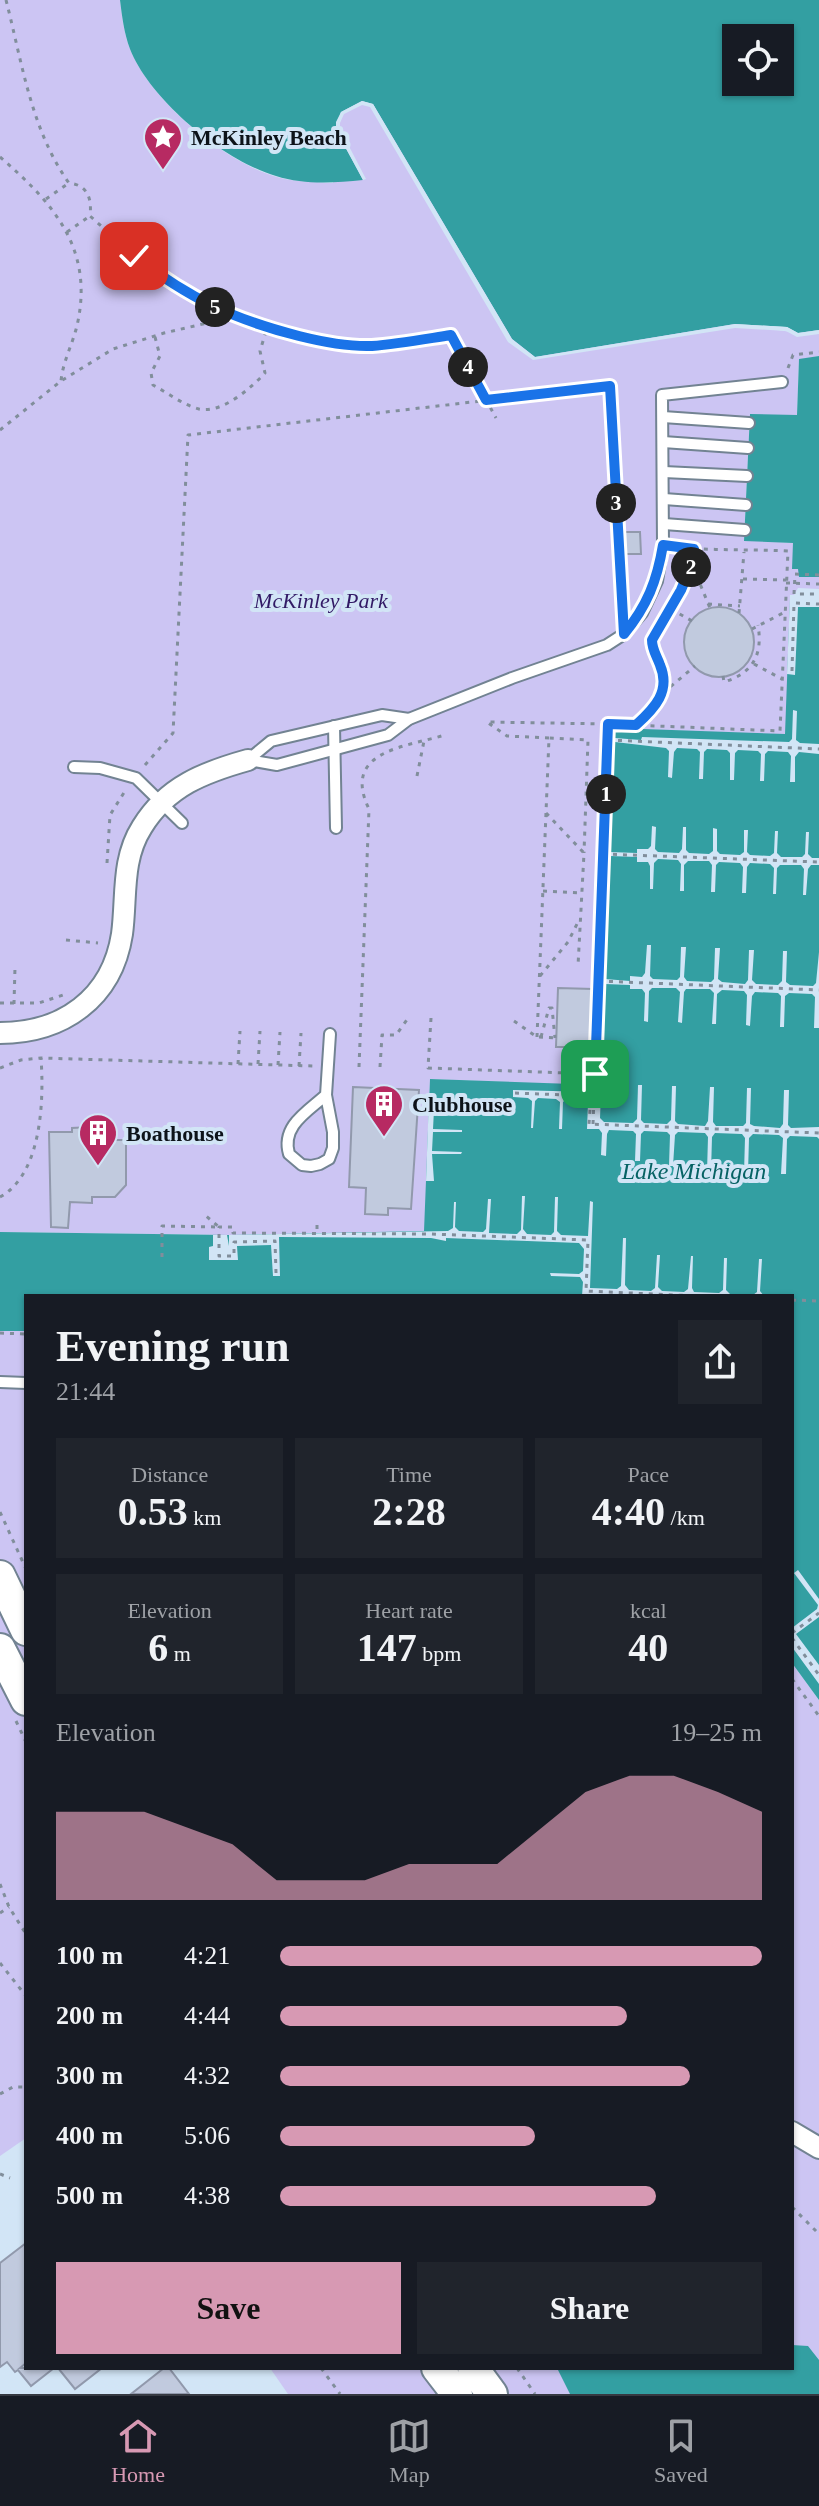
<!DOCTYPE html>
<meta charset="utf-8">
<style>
body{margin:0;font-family:Georgia,serif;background:#20242c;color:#f1f3f6;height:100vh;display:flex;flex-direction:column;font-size:30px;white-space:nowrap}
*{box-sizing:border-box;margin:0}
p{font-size:26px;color:#9ea1a6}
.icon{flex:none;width:44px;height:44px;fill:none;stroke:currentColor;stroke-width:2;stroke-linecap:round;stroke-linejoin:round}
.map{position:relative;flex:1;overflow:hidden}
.sheet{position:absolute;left:24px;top:1294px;width:770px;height:1076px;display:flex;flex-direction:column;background:#171b24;border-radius:0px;box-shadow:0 2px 6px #0004}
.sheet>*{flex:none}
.fabs{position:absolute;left:722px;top:24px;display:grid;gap:16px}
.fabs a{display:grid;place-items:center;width:72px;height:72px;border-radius:0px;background:#171b24;box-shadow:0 2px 6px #0004;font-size:40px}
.pin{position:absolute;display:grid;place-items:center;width:68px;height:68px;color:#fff;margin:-34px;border-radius:16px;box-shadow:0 4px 12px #0006}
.km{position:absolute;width:40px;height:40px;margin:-20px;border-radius:50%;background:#222;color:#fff;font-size:22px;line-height:40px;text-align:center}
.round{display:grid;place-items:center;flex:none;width:84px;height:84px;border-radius:0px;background:#20242c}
.headline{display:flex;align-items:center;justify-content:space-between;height:136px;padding:0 32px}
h1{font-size:44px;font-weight:600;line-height:60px}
.metrics{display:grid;grid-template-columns:repeat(3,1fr);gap:12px;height:136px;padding:8px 32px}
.metrics div{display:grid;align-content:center;border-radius:0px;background:#20242c;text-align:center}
.metrics b{font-size:40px;font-weight:600}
.metrics small{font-size:22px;font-weight:400}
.metrics p{font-size:22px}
.chart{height:224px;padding:16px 32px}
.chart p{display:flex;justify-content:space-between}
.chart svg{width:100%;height:144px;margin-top:8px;fill:#d799b3;opacity:.7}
.button{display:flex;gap:16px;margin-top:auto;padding:16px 32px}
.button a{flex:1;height:92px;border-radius:0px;background:#d799b3;color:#111;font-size:32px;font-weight:600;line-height:92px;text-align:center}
.button a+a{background:#20242c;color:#f1f3f6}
ul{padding:0 32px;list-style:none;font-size:26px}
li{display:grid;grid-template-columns:128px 96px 1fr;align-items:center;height:60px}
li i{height:20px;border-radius:10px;background:#d799b3}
.dock{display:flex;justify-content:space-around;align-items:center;height:112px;border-top:2px solid #363941;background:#171b24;font-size:22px;color:#9ea1a6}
.dock a{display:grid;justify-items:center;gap:4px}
.dock .on{color:#d799b3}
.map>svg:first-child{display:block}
</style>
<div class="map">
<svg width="819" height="2394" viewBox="0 0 819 2394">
<rect width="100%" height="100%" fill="#d2e5f6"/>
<g fill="#ccc5f3">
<path d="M0 0H120C122 16 124 34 130 49 150 100 224 162 277 177 295 182 314 182 333 183L336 130 341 112 362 101 735 324 798 333 819 330V356L799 360 797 416 750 415 744 540 793 543 819 577V593L785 735 615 728 601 1086 430 1079 425 1231 229 1235 0 1232Z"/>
<polygon points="0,1331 26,1331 26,2138 0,2156"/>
<polygon points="792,1663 819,1700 819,2394 457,2394 437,2368 792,2368"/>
<polygon points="270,2368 423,2368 442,2394 288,2394"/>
</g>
<g fill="#339fa2" fill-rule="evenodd">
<path d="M120 0H819V330L798 333 787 327 735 324 535 357 512 339 373 104 362 101 341 112 336 130 363 180C334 183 304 185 276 176 224 161 150 100 130 49 124 33 122 16 120 0ZM736 38H780V82H736Z"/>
<polygon points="819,356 819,577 799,577 798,569 792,569 793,543 744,541 750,414 797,415 799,359"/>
<polygon points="799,592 819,593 819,1700 792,1663 792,1296 26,1296 26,1331 0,1331 0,1232 229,1235 424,1231 430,1079 601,1085 615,728 785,734 790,599"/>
<polygon points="792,2345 808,2346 819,2360 819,2394 570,2394 557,2368 792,2368"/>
</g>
<g fill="#d2e5f6">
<polygon points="362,101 373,104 512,339 535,357 735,324 787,327 798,333 819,330 819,334 797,337 786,331 735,328 533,360 508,342 370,107 362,105 344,114 340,123 340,129 366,179 363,180 336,130 336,122 341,112"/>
<polygon points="798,588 819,589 819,607 798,607 795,675 787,674 790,595 794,595"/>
<polygon points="793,710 797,711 796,740 800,743 819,744 819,754 799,752 795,757 795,782 790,782 791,756 788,752 768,751 765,754 764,781 760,781 761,754 758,751 738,750 735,753 734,780 730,780 730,753 727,750 707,749 704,752 703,779 699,779 700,752 697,749 677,748 674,752 672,778 668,777 669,751 666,748 615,742 615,738 641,740 642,737 789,742 792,739"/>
<polygon points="652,826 656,827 655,849 658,852 679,853 682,849 683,827 686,827 686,850 689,853 709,854 713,851 713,828 717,829 717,851 720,854 740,855 744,852 744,830 748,830 747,852 750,855 770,856 774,853 775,831 778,831 777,853 781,857 802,857 805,854 806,832 809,832 808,854 812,858 819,858 819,865 811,865 808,869 806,895 803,895 804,869 801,865 780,865 777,868 776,894 773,894 774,868 770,864 750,863 747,867 746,893 742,893 743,867 740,863 719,862 716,865 715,892 711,892 712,865 709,861 688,861 684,865 684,891 680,891 681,864 678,860 658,859 654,863 653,889 650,889 650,866 648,862 637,862 637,857 610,856 610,852 637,853 637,849 648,849 651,846"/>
<polygon points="647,945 651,945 650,976 653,979 677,980 680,977 681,947 686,947 684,977 687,981 711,982 714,979 715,948 720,948 718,979 722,982 745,984 748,980 749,950 754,950 752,980 756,984 778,985 782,981 783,951 787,951 786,982 790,985 813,986 816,983 819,952 819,1028 814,1028 815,997 812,994 789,993 785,996 784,1027 780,1027 781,996 778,993 755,992 752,996 750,1026 746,1025 747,995 744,991 722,990 717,994 716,1024 712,1024 714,993 710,989 686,989 684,992 682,1023 678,1022 680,992 676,988 652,988 649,991 648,1022 644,1021 645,993 642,989 630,989 630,985 605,984 605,979 630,981 630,976 642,977 645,973"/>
<polygon points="593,1085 597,1086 597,1092 601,1093 600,1118 604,1122 633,1123 637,1119 638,1085 642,1085 641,1120 644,1123 667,1124 671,1120 672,1086 676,1086 675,1121 678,1124 705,1126 708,1121 710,1087 714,1087 713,1122 716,1126 743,1126 746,1123 747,1088 751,1088 750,1124 754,1126 780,1128 783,1124 784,1090 789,1090 788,1125 791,1128 819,1127 819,1139 817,1137 790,1136 787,1139 786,1174 781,1174 783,1138 779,1135 753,1134 749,1138 748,1173 744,1173 745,1138 742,1134 715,1133 712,1137 711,1172 707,1172 708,1137 705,1133 678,1132 675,1135 673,1166 669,1166 670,1135 667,1132 644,1131 641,1134 640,1161 635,1161 636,1134 633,1131 609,1130 607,1134 606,1156 601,1155 602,1133 599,1129 587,1129 588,1103 585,1100 566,1099 563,1102 562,1129 559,1129 560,1102 556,1099 538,1098 535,1101 533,1128 531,1128 532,1101 528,1098 513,1097 513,1090 592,1092"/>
<polygon points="429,1096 434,1096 434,1107 463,1108 463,1111 434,1110 433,1129 462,1130 462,1132 433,1132 432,1151 462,1152 461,1154 432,1154 434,1181 426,1181"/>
<polygon points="522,1196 525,1196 523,1229 527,1234 551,1235 554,1232 555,1197 558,1197 557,1231 561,1235 588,1236 590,1201 593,1202 590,1288 617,1289 621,1286 623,1238 626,1238 625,1285 629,1290 651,1291 655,1288 657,1255 660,1255 658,1287 662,1291 684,1292 688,1289 691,1256 693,1256 692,1288 694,1292 719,1293 723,1290 724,1258 727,1258 726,1290 730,1294 753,1295 757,1292 759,1259 762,1259 760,1291 764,1296 771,1296 582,1296 583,1282 580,1277 551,1276 550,1273 579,1274 583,1271 584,1249 579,1243 446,1238 446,1241 431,1238 279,1237 280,1276 273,1276 271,1245 237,1246 238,1260 209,1260 209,1247 213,1246 213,1235 227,1235 229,1246 229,1235 448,1231 453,1228 454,1202 456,1202 455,1227 459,1231 483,1232 486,1229 488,1199 491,1199 489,1233 517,1234 521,1230"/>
<polygon points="798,1570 819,1599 819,1617 796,1634 819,1665 819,1684 792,1647 792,1628 817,1609 818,1605 794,1573"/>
</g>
<g fill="#c1cade" stroke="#9199ac" stroke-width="2">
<polygon points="622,532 640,532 641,554 623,554"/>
<circle cx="719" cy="642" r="35"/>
<polygon points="558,988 593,989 590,1061 567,1061 567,1047 556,1047"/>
<polygon points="353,1087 419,1090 411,1209 388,1208 388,1215 365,1214 366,1188 349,1187"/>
<polygon points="91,1127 91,1140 126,1140 126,1185 115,1197 92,1197 92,1203 70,1202 68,1228 51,1227 49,1132 72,1132 72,1128"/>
<polygon points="26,2243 26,2363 20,2368 54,2368 31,2386 18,2370 15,2372 7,2362 0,2367 0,2263"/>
<polygon points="58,2368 102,2368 75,2389"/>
<polygon points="164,2368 169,2368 189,2394 131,2394"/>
</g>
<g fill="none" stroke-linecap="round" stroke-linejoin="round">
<defs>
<g id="lane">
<polyline points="663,417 749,423"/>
<polyline points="663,442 748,448"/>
<polyline points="664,472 747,476"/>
<polyline points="664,499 746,505"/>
<polyline points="664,524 745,530"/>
<polyline points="334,726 336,828"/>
<polyline points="248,760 277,765 388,735 409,719 512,678 607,645 624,634 642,613 657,581 663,545 662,395 782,382"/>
<polyline points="248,760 271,741 382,715 409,719"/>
<polyline points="74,767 100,768 136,778 182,823"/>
<path d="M326 1095C307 1112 281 1126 289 1154L302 1165 311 1166 320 1164 329 1159 333 1148V1132L326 1095 330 1034"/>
<polyline points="0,1382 26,1383"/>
</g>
<g id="street">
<path d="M0 1033C62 1033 112 999 122 934 127 897 121 860 142 827 167 786 205 772 248 760"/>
<polyline points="792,2132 819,2148"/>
</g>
<g id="primary">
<polyline points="0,1576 26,1630"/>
<polyline points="0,1649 26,1700"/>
<polyline points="437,2368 457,2394"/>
<polyline points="473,2368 492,2394"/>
</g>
</defs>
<use href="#lane" stroke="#728392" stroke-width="14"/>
<use href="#street" stroke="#728392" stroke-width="24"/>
<use href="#primary" stroke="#728392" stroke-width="34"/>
<g stroke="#818e9b" stroke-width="3" stroke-dasharray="4 6" stroke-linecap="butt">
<path d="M6 0C22 62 31 130 69 183 88 185 92 199 90 216 152 272 205 312 288 333 314 339 339 345 366 346 394 346 424 339 451 335L496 418"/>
<path d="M0 157C52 202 93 247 78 321 74 342 63 360 61 381"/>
<polyline points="46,199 69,183"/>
<polyline points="67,232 90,216"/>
<path d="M155 337 160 356 151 373 153 385C168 393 183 405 199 409 222 414 251 388 265 373L260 351 267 328"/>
<polyline points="788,368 793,355 819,352"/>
<polyline points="0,430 61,381 113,349 164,333 233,317"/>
<polyline points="690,568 698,579 710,608"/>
<polyline points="819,575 795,574 794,594 819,594"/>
<polyline points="743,579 786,580"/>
<polyline points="786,583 819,584"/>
<polyline points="708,604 740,606"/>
<polyline points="671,609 692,621"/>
<polyline points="739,613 744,552"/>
<polyline points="752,629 785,612"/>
<polyline points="754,664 782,679"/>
<polyline points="792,671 794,603 819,604"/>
<path d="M723 676 724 682C753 673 763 655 758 625"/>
<polyline points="663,693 695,666"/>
<path d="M636 725C655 708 671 691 660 665 656 656 652 650 652 640L681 590 690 568 694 549"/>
<path d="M549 738 507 736 487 722 608 724 780 731 788 551C750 549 714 551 677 547"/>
<polyline points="608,740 819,749"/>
<polyline points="145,765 173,733 188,435 610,386 622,615"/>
<polyline points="417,776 424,741"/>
<polyline points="546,813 584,853 578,966"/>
<polyline points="603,854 819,862"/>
<polyline points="107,863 110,815 125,791"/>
<polyline points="543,891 582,893"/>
<polyline points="66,940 98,943"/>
<polyline points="540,976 568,942 579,920"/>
<polyline points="599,981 819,990"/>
<polyline points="0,1003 39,1003 63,995"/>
<polyline points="14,1004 15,967"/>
<polyline points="431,1018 428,1068 595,1074"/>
<polyline points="514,1021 537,1037 557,1038"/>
<polyline points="537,1037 549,738 588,740 584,853"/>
<polyline points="541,1037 549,1008 552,1008 555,1038"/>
<polyline points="238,1064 240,1031"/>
<polyline points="258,1064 260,1031"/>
<polyline points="278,1065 280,1032"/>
<polyline points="299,1066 301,1033"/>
<path d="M359 1067 369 809C341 751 405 747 445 735"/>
<polyline points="380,1067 382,1035 396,1035 409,1017"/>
<polyline points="0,1068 21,1060 41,1058 313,1066"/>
<polyline points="515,1093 591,1096 589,1124 819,1133"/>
<polyline points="593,1124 608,725"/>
<path d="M0 1197C42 1174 44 1100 41 1058"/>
<polyline points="317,1225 317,1234"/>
<polyline points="162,1257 162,1226 219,1227 206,1216"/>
<polyline points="276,1273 275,1241 234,1242 234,1256 219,1256 219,1227 233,1227 233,1233 431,1234 588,1240 586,1291 697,1296"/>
<polyline points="792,1300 819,1301"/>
<polyline points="0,1333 26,1334"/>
<polyline points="0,1512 26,1569"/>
<polyline points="792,1633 819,1613"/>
<polyline points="792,1638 819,1675"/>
<polyline points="792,1679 819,1716"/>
<polyline points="16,1721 26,1742"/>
<polyline points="0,1884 9,1907 26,1934"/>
<polyline points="0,1913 9,1907"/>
<polyline points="0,1963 26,1996"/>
<polyline points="0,2094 13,2087 26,2087"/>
<polyline points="0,2174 10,2178"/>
<polyline points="792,2207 819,2234"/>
<polyline points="321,2368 340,2394"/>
<polyline points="517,2368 535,2394"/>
</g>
<use href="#lane" stroke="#fff" stroke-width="10"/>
<use href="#street" stroke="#fff" stroke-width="20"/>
<use href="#primary" stroke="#fff" stroke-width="30"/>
</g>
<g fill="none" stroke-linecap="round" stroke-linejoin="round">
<defs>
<path id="route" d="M134 256C189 298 232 319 299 336 323 342 347 347 372 346 398 344 425 339 451 335L486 400 610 386 624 634C647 606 657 581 663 545L694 549 690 568 681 590 652 640C652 650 657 656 660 665 671 691 655 708 636 725L608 724 595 1074"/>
</defs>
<use href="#route" stroke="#fff" stroke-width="16"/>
<use href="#route" stroke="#1a73e8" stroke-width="10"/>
</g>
<defs>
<symbol id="sight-pin" viewBox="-11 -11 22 30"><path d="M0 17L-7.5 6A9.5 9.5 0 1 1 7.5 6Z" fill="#b72a62" stroke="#d2e5f6"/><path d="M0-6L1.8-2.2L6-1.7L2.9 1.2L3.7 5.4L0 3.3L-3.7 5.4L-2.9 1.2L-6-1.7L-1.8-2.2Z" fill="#fff"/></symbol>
<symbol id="building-pin" viewBox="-11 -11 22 30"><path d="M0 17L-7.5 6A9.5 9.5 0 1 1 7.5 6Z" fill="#b72a62" stroke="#d2e5f6"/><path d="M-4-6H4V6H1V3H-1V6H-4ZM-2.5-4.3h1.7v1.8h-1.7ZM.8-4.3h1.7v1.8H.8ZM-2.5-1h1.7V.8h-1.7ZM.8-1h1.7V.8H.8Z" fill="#fff"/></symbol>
</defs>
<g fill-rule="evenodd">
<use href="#sight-pin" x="141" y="115" width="44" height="60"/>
<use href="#building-pin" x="362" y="1082" width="44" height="60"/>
<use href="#building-pin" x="76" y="1111" width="44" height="60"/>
</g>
<g text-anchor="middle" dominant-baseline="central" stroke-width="8" stroke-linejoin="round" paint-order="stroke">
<g font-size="22" font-weight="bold" fill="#0d1319" stroke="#d2e5f6" text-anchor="start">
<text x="191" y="137">McKinley Beach</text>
<text x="412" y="1104">Clubhouse</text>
<text x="126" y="1133">Boathouse</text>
</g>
<g font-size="22" font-style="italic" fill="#321a66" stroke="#d2e5f6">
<text x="321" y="600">McKinley Park</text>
</g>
<g font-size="24" font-style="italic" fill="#066264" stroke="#d2e5f6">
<text x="694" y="1171">Lake Michigan</text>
</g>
</g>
</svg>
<div class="fabs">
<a><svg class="icon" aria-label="locate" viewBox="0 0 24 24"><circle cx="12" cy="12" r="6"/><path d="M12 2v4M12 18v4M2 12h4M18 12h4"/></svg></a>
</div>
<div class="pin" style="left:595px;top:1074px;background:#1e9e55"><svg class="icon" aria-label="arrive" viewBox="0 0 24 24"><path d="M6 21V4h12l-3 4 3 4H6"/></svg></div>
<div class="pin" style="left:134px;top:256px;background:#d93025"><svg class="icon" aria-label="check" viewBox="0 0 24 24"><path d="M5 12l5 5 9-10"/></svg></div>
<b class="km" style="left:606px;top:794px">1</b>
<b class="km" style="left:691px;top:567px">2</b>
<b class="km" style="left:616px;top:503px">3</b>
<b class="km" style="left:468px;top:367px">4</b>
<b class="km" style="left:215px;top:307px">5</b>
<section class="sheet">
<div class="headline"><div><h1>Evening run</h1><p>21:44</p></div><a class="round"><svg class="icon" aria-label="share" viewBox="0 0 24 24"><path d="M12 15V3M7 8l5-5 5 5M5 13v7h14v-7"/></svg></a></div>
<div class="metrics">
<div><p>Distance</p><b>0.53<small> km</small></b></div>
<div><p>Time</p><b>2:28</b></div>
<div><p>Pace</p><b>4:40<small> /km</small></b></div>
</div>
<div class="metrics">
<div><p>Elevation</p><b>6<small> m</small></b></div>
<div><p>Heart rate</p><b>147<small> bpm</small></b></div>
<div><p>kcal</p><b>40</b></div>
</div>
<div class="chart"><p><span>Elevation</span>19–25 m</p>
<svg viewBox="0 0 160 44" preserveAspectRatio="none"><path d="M0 44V17L10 17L20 17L30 22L40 27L50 38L60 38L70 38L80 33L90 33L100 33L110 22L120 11L130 6L140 6L150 11L160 17V44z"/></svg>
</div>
<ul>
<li><b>100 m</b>4:21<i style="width:100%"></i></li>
<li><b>200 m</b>4:44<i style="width:72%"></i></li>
<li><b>300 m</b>4:32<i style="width:85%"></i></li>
<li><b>400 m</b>5:06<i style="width:53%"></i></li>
<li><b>500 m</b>4:38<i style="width:78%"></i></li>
</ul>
<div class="button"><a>Save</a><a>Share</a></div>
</section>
</div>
<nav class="dock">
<a class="on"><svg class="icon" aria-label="home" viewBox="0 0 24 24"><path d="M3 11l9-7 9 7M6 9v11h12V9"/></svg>Home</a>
<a><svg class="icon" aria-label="map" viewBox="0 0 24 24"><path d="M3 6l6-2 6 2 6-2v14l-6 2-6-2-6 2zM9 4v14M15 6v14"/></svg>Map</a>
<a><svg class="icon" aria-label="saved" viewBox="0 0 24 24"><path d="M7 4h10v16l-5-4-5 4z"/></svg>Saved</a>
</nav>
